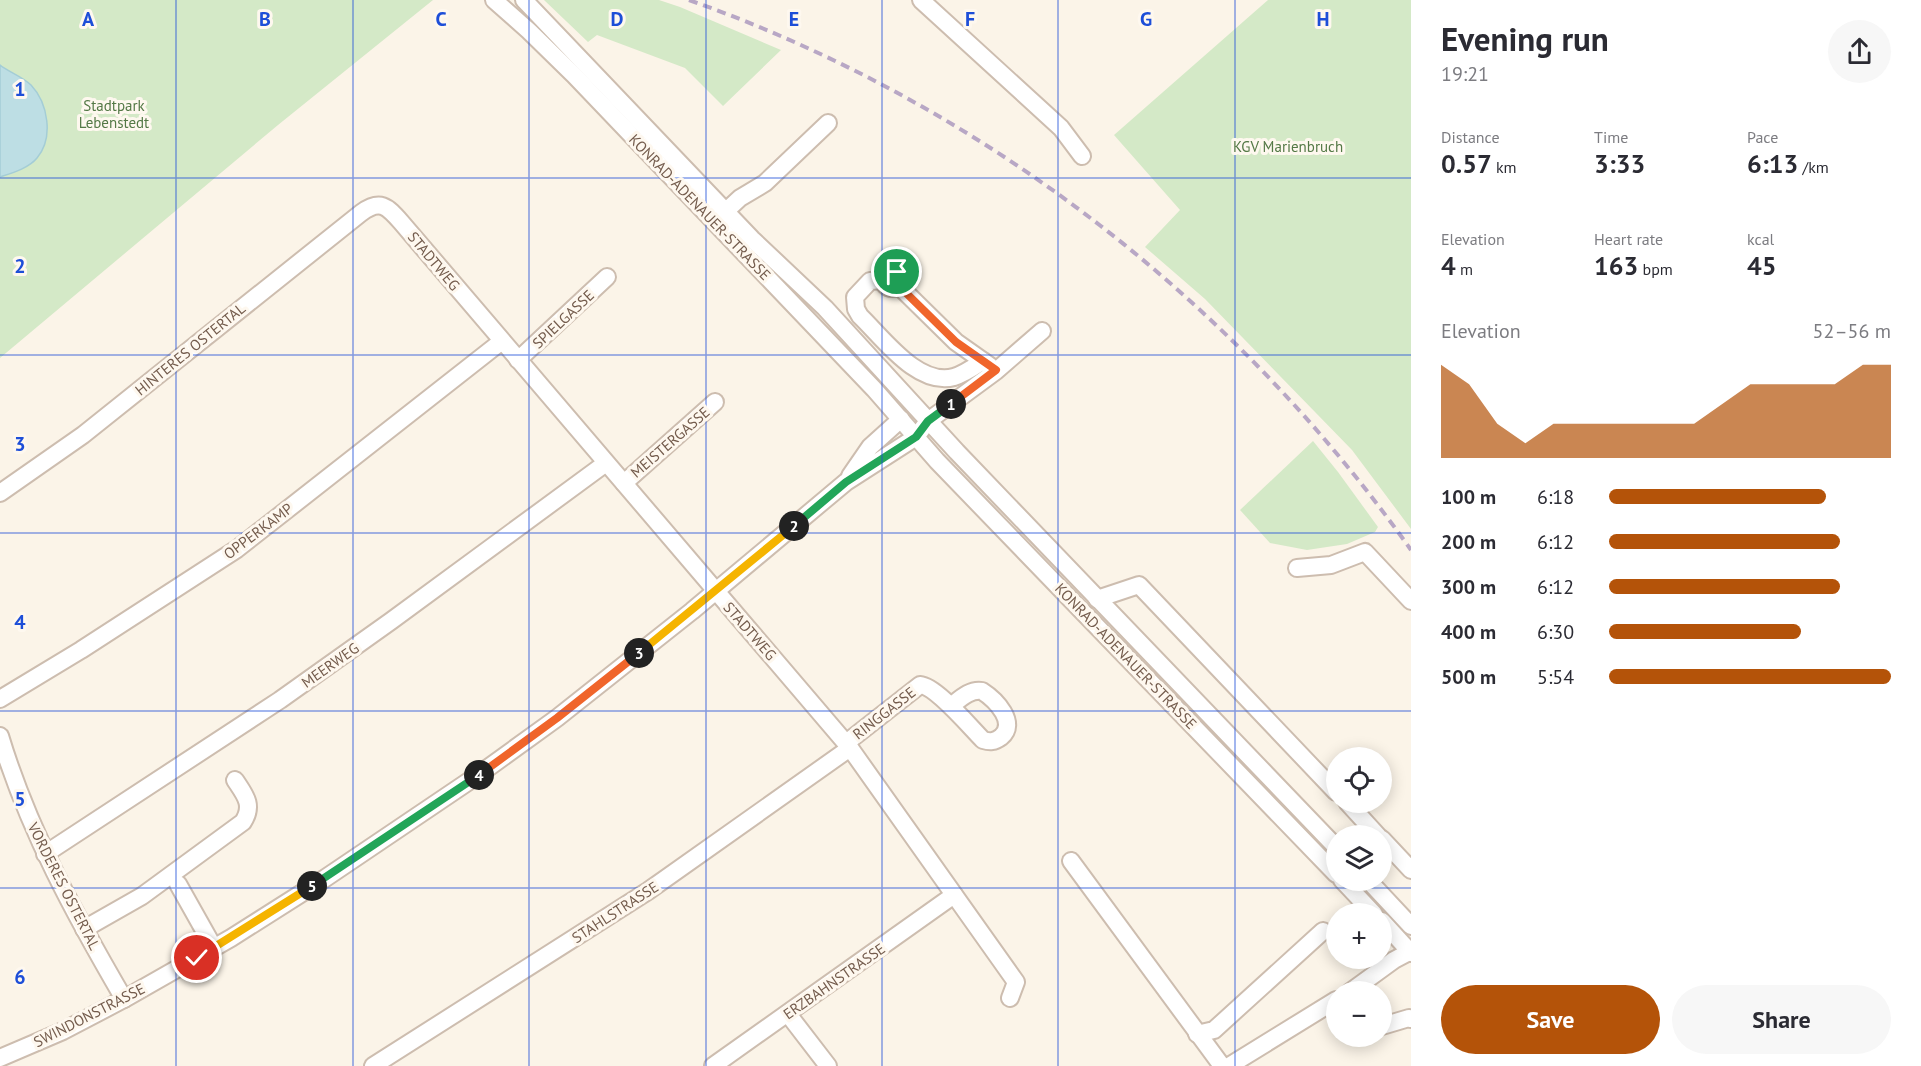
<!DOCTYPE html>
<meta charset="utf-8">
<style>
body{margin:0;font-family:"PT Sans",sans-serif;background:#f7f7f7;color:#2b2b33;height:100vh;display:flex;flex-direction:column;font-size:22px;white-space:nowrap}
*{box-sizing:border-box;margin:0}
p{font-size:20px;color:#7c7c81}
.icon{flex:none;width:33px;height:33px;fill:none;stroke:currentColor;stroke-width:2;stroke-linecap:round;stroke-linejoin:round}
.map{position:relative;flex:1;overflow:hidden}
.panel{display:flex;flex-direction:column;background:#fff;width:510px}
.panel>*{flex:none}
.fabs{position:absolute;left:1326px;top:747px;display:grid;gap:12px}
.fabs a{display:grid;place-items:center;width:66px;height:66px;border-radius:50%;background:#fff;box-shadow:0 3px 15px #0003;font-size:30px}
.pin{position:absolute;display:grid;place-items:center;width:51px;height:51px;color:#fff;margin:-26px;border:3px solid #fff;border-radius:50%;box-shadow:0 2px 6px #0007}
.km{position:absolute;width:30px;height:30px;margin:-15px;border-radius:50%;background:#222;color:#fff;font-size:16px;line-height:30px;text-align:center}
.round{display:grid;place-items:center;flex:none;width:63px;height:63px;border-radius:32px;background:#f7f7f7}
.headline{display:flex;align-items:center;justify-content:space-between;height:102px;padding:0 30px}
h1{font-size:33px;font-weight:700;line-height:45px}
.metrics{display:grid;grid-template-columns:repeat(3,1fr);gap:9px;height:102px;padding:6px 30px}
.metrics div{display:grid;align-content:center}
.metrics b{font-size:26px;font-weight:700}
.metrics small{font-size:16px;font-weight:400}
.metrics p{font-size:16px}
.chart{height:168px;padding:12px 30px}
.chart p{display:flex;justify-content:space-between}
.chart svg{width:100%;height:108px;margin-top:6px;fill:#b45309;opacity:.7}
.action{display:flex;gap:12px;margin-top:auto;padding:12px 30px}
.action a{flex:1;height:69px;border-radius:36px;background:#b45309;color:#fff;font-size:24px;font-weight:700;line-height:69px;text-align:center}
.action a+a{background:#f7f7f7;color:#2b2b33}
ul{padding:0 30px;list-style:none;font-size:20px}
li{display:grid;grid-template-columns:96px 72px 1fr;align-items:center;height:45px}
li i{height:15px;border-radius:8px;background:#b45309}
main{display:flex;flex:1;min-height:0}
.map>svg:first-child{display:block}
</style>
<main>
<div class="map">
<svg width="1411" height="1066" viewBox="0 0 1411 1066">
<rect width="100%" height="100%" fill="#fbf4e8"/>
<g fill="#d4e9c7">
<polygon points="0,0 433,0 278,125 0,358"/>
<polygon points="544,0 659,0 680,7 781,50 723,106 685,68 597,35 588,42"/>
<polygon points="1268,0 1411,0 1411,529 1352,450 1205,299 1145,247 1180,210 1114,135"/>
<polygon points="1313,441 1338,472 1378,527 1375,532 1347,544 1307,550 1270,543 1240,510"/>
</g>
<path fill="#bddee4" stroke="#a4cdd6" stroke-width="1.5" d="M0 65C9 72 23 77 31 85 48 103 54 138 37 158 29 168 12 173 0 177Z"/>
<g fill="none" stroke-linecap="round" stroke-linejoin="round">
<defs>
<g id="minor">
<polyline points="494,0 529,31 574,75 874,389 937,461 1336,874"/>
<polyline points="524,0 752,239 825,308 957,452 1336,847"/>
<polyline points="921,0 1061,128 1082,156"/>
<polyline points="726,211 740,198 765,183 828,123"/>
<circle cx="892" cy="279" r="9"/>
<path d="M883 280 870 281 855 297 856 309 860 316C883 338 918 387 954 377 964 374 974 367 983 361"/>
<polyline points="898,285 956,342 990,366"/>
<polyline points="518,360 607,277"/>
<polyline points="850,476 870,447 901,419"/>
<polyline points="624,483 715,402"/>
<path d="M0 493 83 435 361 213C380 199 387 206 401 222L850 748 1016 982 1010 998"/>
<polyline points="1297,568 1331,565 1365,552 1411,601"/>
<polyline points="1097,599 1139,585 1336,792"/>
<polyline points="0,699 81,650 237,549 502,341"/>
<path d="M0 736C28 829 75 915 124 999"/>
<path d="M846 743 920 685C936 686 970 727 983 740 990 742 994 742 1001 737 1018 723 996 700 982 691 970 689 960 699 951 706"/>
<polyline points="1347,802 1378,836"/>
<polyline points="1382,839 1411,870"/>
<polyline points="45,854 280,700 391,621 606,463"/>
<polyline points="1071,861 1222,1066"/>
<polyline points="1342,880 1374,914"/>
<polyline points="1368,880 1411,926"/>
<polyline points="178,884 214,948"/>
<polyline points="1382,921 1411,953"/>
<path d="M84 929 142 896 243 822C254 805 245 795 235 780"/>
<polyline points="1350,992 1394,960 1411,951"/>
<polyline points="788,1014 828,1066"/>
<polyline points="1382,1026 1409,1018 1411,1019"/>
<polyline points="1197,1034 1214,1030 1323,931"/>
<polyline points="0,1058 63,1031 124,999 231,938 324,879 481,773 557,718 692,611 846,482 916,437 928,421 996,371 1042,331"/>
<polyline points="373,1066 648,891 850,748"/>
<polyline points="713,1066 954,895"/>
<polyline points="1229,1066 1336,1000"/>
</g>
</defs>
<use href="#minor" stroke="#cdbdaf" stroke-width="20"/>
<use href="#minor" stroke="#fff" stroke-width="16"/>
<path stroke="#b8a7c5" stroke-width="4" stroke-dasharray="9 6" stroke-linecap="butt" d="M689 0C980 103 1233 299 1411 550"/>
</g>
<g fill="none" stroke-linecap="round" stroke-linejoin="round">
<defs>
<polyline id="split-1" points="897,272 901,278 898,285 956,342 996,370 951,404"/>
<polyline id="split-2" points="794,526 846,482 916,437 928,421 951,404"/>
<polyline id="split-3" points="639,653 794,526"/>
<polyline id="split-4" points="479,775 557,718 639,653"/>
<polyline id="split-5" points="312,886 479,775"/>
<polyline id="split-6" points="197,958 312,886"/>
</defs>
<use href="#split-1" stroke="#fff" stroke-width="12"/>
<use href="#split-2" stroke="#fff" stroke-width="12"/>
<use href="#split-3" stroke="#fff" stroke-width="12"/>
<use href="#split-4" stroke="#fff" stroke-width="12"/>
<use href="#split-5" stroke="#fff" stroke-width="12"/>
<use href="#split-6" stroke="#fff" stroke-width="12"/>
<use href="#split-1" stroke="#f0652b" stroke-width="8"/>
<use href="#split-2" stroke="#22a559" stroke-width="8"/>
<use href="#split-3" stroke="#f5b400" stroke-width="8"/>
<use href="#split-4" stroke="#f0652b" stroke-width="8"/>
<use href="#split-5" stroke="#22a559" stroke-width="8"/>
<use href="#split-6" stroke="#f5b400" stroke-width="8"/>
</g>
<path fill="none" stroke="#1d4ed8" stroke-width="1.5" stroke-opacity="0.55" d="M176 0V1066M353 0V1066M529 0V1066M706 0V1066M882 0V1066M1058 0V1066M1235 0V1066M0 178H1411M0 355H1411M0 533H1411M0 711H1411M0 888H1411"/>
<g text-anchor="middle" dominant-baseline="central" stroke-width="6" stroke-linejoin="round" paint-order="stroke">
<g font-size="15" fill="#547946" stroke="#fef8ef">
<text x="114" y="105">Stadtpark<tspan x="114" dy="17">Lebenstedt</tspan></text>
<text x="1288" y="146">KGV Marienbruch</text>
</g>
<g font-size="15" fill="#745c4d" stroke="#fef8ef">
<text transform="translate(700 207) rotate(46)">KONRAD-ADENAUER-STRASSE</text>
<text transform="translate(434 261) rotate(50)">STADTWEG</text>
<text transform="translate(563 319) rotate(-43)">SPIELGASSE</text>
<text transform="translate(190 349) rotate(-39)">HINTERES OSTERTAL</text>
<text transform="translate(670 442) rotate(-41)">MEISTERGASSE</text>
<text transform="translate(258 531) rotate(-37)">OPPERKAMP</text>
<text transform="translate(750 631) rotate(49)">STADTWEG</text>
<text transform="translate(1126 656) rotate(46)">KONRAD-ADENAUER-STRASSE</text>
<text transform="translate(330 665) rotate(-35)">MEERWEG</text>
<text transform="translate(884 713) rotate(-38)">RINGGASSE</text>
<text transform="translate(64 886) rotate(63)">VORDERES OSTERTAL</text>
<text transform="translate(615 912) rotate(-33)">STAHLSTRASSE</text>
<text transform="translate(834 981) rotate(-35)">ERZBAHNSTRASSE</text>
<text transform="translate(89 1015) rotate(-27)">SWINDONSTRASSE</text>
</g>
</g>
<g font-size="20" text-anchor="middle" font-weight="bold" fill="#1d4ed8" stroke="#fef8ef" stroke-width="6" stroke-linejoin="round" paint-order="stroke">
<text x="88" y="26">A</text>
<text x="265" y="26">B</text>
<text x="441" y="26">C</text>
<text x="617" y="26">D</text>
<text x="794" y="26">E</text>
<text x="970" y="26">F</text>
<text x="1146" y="26">G</text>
<text x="1323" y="26">H</text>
<text x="20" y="96">1</text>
<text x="20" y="273">2</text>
<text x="20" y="451">3</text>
<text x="20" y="629">4</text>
<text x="20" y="806">5</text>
<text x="20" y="984">6</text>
</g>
</svg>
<div class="fabs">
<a><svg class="icon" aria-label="locate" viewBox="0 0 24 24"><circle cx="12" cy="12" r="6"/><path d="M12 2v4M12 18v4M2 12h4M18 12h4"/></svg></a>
<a><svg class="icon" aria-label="layers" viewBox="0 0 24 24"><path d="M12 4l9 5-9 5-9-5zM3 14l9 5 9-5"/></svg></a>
<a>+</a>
<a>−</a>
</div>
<div class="pin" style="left:897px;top:272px;background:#1e9e55"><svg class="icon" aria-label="arrive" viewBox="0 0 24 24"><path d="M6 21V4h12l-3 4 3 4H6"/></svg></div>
<div class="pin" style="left:197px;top:958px;background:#d93025"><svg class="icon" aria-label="check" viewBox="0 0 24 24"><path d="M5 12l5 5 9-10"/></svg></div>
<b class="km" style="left:951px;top:404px">1</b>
<b class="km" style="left:794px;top:526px">2</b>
<b class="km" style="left:639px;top:653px">3</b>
<b class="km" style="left:479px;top:775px">4</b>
<b class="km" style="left:312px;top:886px">5</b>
</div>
<section class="panel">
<div class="headline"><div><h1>Evening run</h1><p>19:21</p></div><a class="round"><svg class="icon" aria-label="share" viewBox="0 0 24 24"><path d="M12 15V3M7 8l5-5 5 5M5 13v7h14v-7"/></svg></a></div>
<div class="metrics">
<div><p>Distance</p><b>0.57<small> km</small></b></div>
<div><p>Time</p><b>3:33</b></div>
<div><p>Pace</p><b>6:13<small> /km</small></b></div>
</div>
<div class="metrics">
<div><p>Elevation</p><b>4<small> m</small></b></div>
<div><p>Heart rate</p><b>163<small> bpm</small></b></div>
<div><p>kcal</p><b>45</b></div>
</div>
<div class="chart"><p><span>Elevation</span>52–56 m</p>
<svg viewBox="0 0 160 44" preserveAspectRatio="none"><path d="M0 44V6L10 14L20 30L30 38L40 30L50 30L60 30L70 30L80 30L90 30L100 22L110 14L120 14L130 14L140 14L150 6L160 6V44z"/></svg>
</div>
<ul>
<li><b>100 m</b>6:18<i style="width:77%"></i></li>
<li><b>200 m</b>6:12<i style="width:82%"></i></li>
<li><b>300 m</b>6:12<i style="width:82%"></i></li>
<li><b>400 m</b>6:30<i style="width:68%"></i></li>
<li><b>500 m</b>5:54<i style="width:100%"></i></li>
</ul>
<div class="action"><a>Save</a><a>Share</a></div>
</section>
</main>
